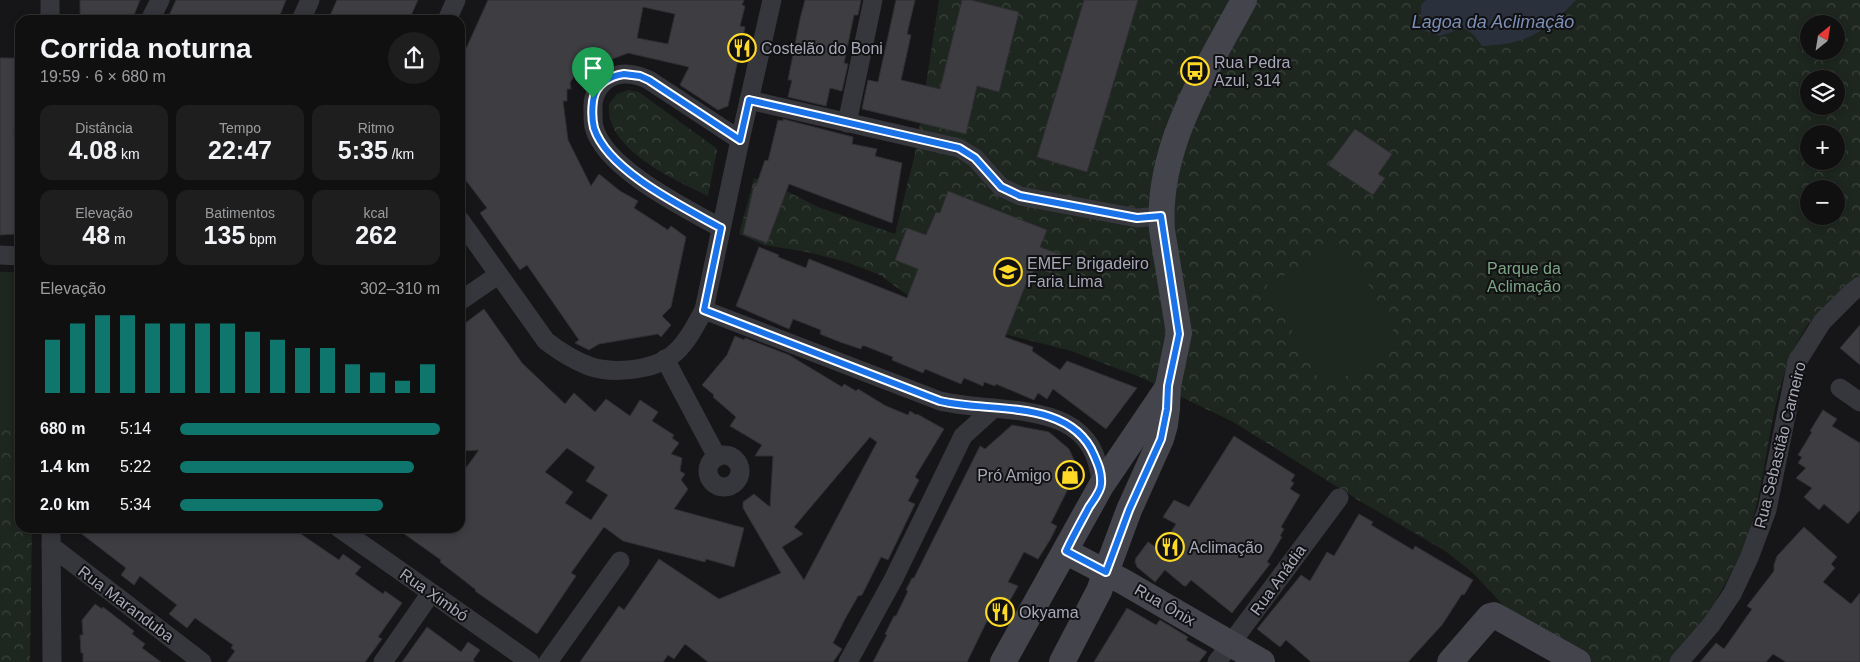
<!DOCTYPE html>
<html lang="pt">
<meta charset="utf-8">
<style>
body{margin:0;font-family:Arial,sans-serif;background:#1e1e1f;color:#f1f3f6;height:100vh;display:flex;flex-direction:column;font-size:19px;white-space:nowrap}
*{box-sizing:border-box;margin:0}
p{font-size:16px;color:#9c9d9f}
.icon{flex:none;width:28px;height:28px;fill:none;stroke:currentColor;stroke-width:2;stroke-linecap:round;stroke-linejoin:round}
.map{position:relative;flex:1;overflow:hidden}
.side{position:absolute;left:15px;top:15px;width:450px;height:518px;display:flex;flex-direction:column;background:#101011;border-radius:15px;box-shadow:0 2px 8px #0003,0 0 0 1px #303031}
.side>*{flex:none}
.needle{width:32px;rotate:30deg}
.fabs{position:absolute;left:1800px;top:15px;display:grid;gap:10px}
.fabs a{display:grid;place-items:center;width:45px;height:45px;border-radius:50%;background:#101011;box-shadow:0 2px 8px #0003,0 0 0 1px #303031;font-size:25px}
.pin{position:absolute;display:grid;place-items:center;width:42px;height:42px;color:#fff;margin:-51px -21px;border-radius:50% 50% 50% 0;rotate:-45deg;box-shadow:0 0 5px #0007}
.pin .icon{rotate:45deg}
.round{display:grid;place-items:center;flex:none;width:52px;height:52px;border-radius:26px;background:#1e1e1f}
.head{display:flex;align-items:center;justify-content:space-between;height:85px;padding:0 25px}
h1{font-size:28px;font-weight:600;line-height:38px}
.metrics{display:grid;grid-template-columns:repeat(3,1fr);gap:8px;height:85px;padding:5px 25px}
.metrics div{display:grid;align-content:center;border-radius:12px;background:#1e1e1f;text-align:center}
.metrics b{font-size:25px;font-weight:600}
.metrics small{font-size:14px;font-weight:400}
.metrics p{font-size:14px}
.chart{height:140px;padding:10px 25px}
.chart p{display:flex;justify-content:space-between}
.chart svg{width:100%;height:90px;margin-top:5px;stroke:#0f766e;stroke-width:6}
ul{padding:0 25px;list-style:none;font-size:16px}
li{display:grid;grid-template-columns:80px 60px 1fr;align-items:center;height:38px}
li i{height:12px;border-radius:6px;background:#0f766e}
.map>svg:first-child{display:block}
</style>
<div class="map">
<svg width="1860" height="662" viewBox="0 0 1860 662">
<defs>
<pattern id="forest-crowns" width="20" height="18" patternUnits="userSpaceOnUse" patternTransform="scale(1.25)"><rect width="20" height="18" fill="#1d261f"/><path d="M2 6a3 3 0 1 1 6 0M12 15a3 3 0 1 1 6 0" fill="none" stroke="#3b433d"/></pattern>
</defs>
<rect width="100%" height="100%" fill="#161517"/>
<g fill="url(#forest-crowns)" fill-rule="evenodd">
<path d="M939 0H1860V277C1843 292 1824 306 1809 323 1802 332 1798 342 1793 353 1769 405 1769 461 1754 515 1739 570 1707 616 1675 662H1593L1569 651 1513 616 1473 573 1445 551 1358 500 1233 422 1142 378 1071 351 1004 334 911 298 880 275 846 262 807 252 764 245 739 234 754 178 769 182 818 207 895 234 916 149ZM1809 24H1836V51H1809ZM1809 79H1836V106H1809ZM1809 134H1836V161H1809ZM1809 189H1836V216H1809Z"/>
<path d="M628 90 639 92 716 148 717 151 708 196C675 180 604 149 609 104L617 94Z"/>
<polygon points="0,425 20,425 20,528 32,528 30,662 0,662"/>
</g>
<g fill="#1d261f">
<polygon points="1345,242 1401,345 1324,388 1267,285"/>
<rect x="0" y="272" width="20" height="153"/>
</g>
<path fill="#2a313c" d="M1426 0H1576C1559 18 1538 37 1514 42 1504 45 1492 45 1482 46L1473 34 1463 28 1440 36 1422 30 1421 5Z"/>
<g fill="#3d3d42" stroke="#302f33" fill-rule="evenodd">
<polygon points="80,0 140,0 132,20 80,20"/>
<polygon points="176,0 286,0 278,20 167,20"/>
<polygon points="337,0 418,0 409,20 328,20"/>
<path d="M488 0H744L742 5 745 6 740 26 745 27 728 106 718 110 680 85 689 67 628 53 602 63 599 57 580 66 570 83 571 89H567V101H563L568 140 591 186 599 174 620 191 638 201 634 208 668 230 671 226 686 237 671 307 662 316 671 325 661 337 658 334 599 344 589 350 575 343 579 340 527 265 520 270 480 213 487 208 464 178 460 168V62ZM643 7 675 14 668 44 637 38Z"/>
<polygon points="805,0 861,0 858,15 854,15 844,63 848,64 842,91 830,88 826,106 788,97 792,80 788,80 800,19"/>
<polygon points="896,0 915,0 907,34 911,35 901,80 940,89 962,0 971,0 1019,12 999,92 977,86 966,134 862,109 868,80 878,82"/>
<polygon points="1084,0 1138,0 1087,172 1037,157"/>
<polygon points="0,58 17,58 17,71 20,71 20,85 16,85 17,129 14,129 16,187 20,187 20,218 17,218 17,234 0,235"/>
<polygon points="783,119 853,137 852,144 877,149 875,156 902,163 892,223 789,184 767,243 743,234 754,185 756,186 765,160 768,161 778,120 783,121"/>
<polygon points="1355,129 1392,154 1378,174 1385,178 1373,195 1328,165"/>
<polygon points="948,191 1047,230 1040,247 1059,254 1051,273 1035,267 1030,280 1028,279 1005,337 1033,347 1032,351 1060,370 1067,361 1137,388 1106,429 1053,389 1047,399 1038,393 1034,400 996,384 995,386 984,382 983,386 964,378 961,384 925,369 923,373 892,360 893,357 865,346 862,346 861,349 840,342 820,334 821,330 793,319 789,329 736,306 759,247 779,255 778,257 806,268 809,259 907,298 918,269 895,260 907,228 926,235 936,212 940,213"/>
<path d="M484 309 522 363 565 404 574 393 595 412 606 399 630 416 640 400 658 412 652 421 674 435 672 438 679 443 671 454 682 458 680 471 685 474 681 480 688 489 674 509 744 528 734 567 706 559 705 562 623 541 604 527 571 573 576 576 537 634 475 591 476 590 466 582 440 562 441 560 396 528H460V476L479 450 460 451V327ZM567 448 595 467 586 481 608 495 591 520 565 503 573 492 545 472Z"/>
<polygon points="1860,325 1860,365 1840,348"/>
<path d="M735 336 744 340 745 338 789 355 842 387 844 384 856 391 858 389 886 406 908 415 910 411 916 415 917 414 944 429 915 477 919 480 908 501 915 504 888 560 881 557 862 595 858 596 845 619 833 643 842 649 833 662H708L685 644 674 659 668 655 663 662H580L619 606 624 610 659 559 719 599 781 573 743 508V502L754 494 770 507 773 456H755L762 445 730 426 736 417 713 397 714 395 702 385 727 355ZM870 437 877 442 804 580 782 547 803 534 794 527Z"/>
<polygon points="1823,410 1837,419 1832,426 1860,443 1860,510 1848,524 1824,504 1819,510 1804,497 1812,488 1796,478 1806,468 1798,463 1802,457 1798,455 1812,432 1810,431"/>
<polygon points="1012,425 1049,432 1069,449 1075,462 1076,473 1075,485 1071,483 1051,523 1057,526 1050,540 1038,559 1024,552 1008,582 1018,586 997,624 987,621 967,662 873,662 887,635 885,634 894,616 896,616 908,591 906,590 912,578 914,578 980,446 985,449"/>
<polygon points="1234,436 1295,475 1291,481 1294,483 1290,489 1300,495 1281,527 1284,529 1280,536 1282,537 1267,562 1270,564 1232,613 1191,580 1186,586 1184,586 1165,570 1155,582 1137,567 1135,562 1136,558 1148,542 1160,550 1176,524 1163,517 1174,500 1189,507"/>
<polygon points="1359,514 1373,522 1371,525 1413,550 1415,546 1473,580 1464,595 1462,594 1442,625 1408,662 1311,662 1286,640 1280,647 1257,629 1301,575 1310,581 1327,552 1334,556"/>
<polygon points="1804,527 1837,557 1831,564 1835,568 1823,582 1851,604 1860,593 1860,662 1786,662 1773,654 1766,662 1700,662 1716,643 1724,649 1752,609 1747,606 1774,571 1774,565 1777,556"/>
<polygon points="74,528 292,528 339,560 343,554 361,567 355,574 383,594 385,591 402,603 378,637 382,639 365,662 227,662 235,651 231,648 233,645 195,618 187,628 169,614 177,605 140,576 134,585 121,575 126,568"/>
<polygon points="95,604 102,609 103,607 134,631 132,634 145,644 142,648 161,662 83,662 83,653 81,653 80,635 83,635 82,620"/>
<polygon points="1127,608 1156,625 1160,620 1188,637 1186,640 1207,652 1199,662 1094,662"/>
<polygon points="427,627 461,652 468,642 480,650 473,660 475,662 402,662"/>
</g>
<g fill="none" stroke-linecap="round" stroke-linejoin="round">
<g stroke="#36363d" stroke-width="19">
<polyline points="50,0 50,20"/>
<polyline points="150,20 160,0"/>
<polyline points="301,20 310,0"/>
<polyline points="447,20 456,0"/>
<polyline points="749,100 959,148 975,158 1001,187 1020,196 1137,218 1161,216"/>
<polyline points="847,123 873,0"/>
<path d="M460 220 546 341C559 351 573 360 589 366 611 374 651 371 671 356 686 345 695 326 704 310L740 140 772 0"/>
<path d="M721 228C685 208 604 168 594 127 593 122 593 116 593 111 592 99 596 89 605 81 618 71 634 73 649 80L740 140"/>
<polyline points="0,255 20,256"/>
<polyline points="460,301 498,275"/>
<path d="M704 310 940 401C1002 416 1097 395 1101 486"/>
<polyline points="665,359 717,457"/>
<polyline points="1840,388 1860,402"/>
<circle cx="724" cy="471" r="16"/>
<polyline points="51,528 52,662"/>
<polyline points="339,528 530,662"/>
<polyline points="51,546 202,662"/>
<polyline points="383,662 431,593"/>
<polyline points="548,662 620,561"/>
<polyline points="848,662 893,580 963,436 994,408"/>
<polyline points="1217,662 1339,498"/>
<polyline points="1679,662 1711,625 1732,594 1749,558 1767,510 1797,362 1822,322 1851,293 1860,286"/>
</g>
<g stroke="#44444d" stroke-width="26">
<polyline points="1065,551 1124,582 1262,662"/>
<polyline points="1003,662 1101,486 1168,387"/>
<path d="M1062 662 1099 591 1129 510 1161 439 1165 425 1167 409 1168 386 1179 333 1162 230C1156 147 1206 71 1244 0"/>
<polyline points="1450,662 1490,616 1494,615 1578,662"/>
</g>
</g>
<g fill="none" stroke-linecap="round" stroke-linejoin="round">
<defs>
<path id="route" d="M624 74 640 76 649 80 740 140 749 100 959 148 975 158 1001 187 1020 196 1137 218 1161 216 1179 334 1168 386 1167 409 1161 439 1129 510 1106 572 1066 551C1073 536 1081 522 1089 507 1093 501 1101 491 1101 484 1102 473 1098 464 1094 455 1070 398 989 413 940 401L704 310 721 228C683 207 608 171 594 128 592 120 592 109 593 101 595 84 610 76 624 74Z"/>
</defs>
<use href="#route" stroke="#fff" stroke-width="10"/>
<use href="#route" stroke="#1a73e8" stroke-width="6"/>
</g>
<defs>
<symbol id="restaurant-ring" viewBox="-11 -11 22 22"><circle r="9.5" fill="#111012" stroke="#feda26" stroke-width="1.5"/><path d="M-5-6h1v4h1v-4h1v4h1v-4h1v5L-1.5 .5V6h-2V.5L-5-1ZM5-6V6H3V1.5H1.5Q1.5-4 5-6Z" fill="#feda26"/></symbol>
<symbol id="bus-ring" viewBox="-11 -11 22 22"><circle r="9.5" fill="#111012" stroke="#feda26" stroke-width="1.5"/><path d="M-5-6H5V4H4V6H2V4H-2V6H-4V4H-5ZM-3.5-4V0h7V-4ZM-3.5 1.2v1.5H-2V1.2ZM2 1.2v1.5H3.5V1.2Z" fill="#feda26"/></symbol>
<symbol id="school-ring" viewBox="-11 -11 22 22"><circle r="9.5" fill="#111012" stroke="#feda26" stroke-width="1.5"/><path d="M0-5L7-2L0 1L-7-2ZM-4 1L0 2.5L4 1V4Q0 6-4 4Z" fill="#feda26"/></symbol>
<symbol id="shop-ring" viewBox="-11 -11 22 22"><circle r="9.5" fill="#111012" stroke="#feda26" stroke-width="1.5"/><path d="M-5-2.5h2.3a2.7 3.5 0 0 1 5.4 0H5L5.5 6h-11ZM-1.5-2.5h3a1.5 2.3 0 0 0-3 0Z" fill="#feda26"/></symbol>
</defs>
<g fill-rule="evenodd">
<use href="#restaurant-ring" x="726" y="32" width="32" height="32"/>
<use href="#bus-ring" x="1179" y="55" width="32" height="32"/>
<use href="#school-ring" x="992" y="256" width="32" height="32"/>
<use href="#shop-ring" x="1054" y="459" width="32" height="32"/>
<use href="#restaurant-ring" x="1154" y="531" width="32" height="32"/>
<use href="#restaurant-ring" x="984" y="596" width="32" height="32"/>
</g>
<g text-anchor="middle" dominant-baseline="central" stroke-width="4" stroke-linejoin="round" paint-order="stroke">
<g font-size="16" fill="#a6a9b8" stroke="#111012" text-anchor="start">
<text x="761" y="48">Costelão do Boni</text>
<text x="1214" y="62">Rua Pedra<tspan x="1214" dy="18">Azul, 314</tspan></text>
<text x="1027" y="263">EMEF Brigadeiro<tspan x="1027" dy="18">Faria Lima</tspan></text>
<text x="1051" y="475" text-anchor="end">Pró Amigo</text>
<text x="1189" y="547">Aclimação</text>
<text x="1019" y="612">Okyama</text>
</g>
<g font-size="16" fill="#7ca585" stroke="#111012">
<text x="1524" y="268">Parque da<tspan x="1524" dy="18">Aclimação</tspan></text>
</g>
<g font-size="16" fill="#a6a9b8" stroke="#111012">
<text transform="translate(1780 445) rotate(-76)">Rua Sebastião Carneiro</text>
<text transform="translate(1278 580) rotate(-54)">Rua Anádia</text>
<text transform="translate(434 595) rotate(35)">Rua Ximbó</text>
<text transform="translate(126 604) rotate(37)">Rua Maranduba</text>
<text transform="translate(1165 605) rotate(30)">Rua Ônix</text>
</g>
<g font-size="18" font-style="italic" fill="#7b90b6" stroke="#111012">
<text x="1493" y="22">Lagoa da Aclimação</text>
</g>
</g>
</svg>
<div class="fabs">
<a><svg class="needle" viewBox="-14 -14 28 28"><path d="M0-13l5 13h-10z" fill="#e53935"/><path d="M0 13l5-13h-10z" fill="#9c9d9f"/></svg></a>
<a><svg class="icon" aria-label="layers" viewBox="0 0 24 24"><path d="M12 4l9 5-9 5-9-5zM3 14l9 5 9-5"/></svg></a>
<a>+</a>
<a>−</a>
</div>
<div class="pin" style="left:593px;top:98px;background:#1e9e55"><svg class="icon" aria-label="arrive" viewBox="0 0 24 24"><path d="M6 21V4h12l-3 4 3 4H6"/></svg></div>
<section class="side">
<div class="head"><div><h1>Corrida noturna</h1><p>19:59 · 6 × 680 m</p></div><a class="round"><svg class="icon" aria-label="share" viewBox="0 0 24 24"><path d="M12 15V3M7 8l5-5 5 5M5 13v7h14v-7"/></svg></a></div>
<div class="metrics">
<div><p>Distância</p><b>4.08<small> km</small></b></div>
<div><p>Tempo</p><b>22:47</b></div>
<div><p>Ritmo</p><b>5:35<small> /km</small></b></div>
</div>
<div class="metrics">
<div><p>Elevação</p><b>48<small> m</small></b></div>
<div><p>Batimentos</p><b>135<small> bpm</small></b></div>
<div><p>kcal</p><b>262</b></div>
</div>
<div class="chart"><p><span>Elevação</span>302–310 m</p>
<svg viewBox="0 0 160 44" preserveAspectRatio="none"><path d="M5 44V18M15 44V10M25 44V6M35 44V6M45 44V10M55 44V10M65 44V10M75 44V10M85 44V14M95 44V18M105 44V22M115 44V22M125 44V30M135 44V34M145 44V38M155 44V30"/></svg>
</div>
<ul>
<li><b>680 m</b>5:14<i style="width:100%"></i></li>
<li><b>1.4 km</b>5:22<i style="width:90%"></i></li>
<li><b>2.0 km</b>5:34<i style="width:78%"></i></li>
</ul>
</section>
</div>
